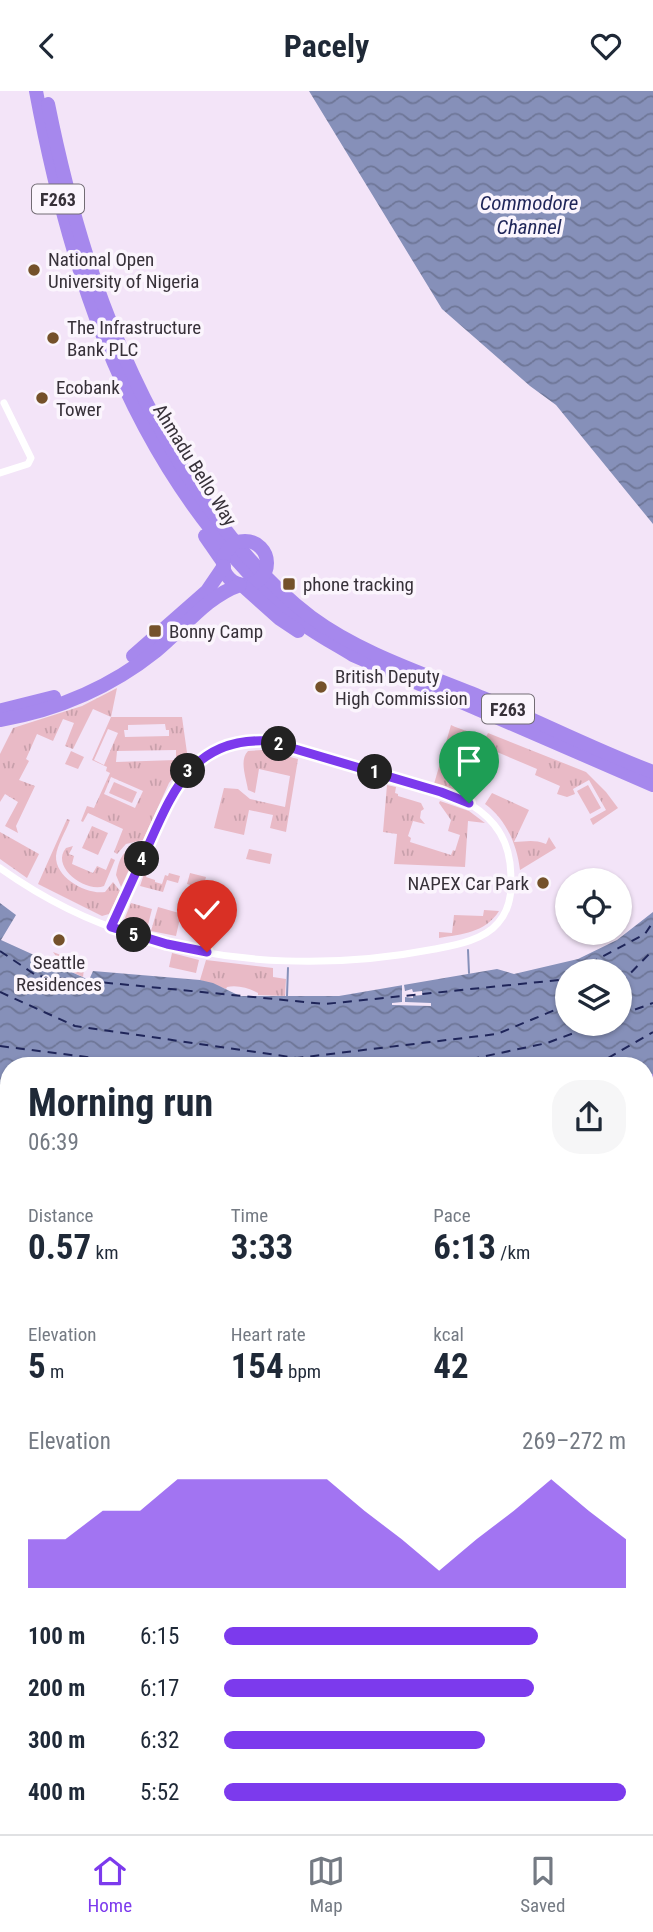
<!DOCTYPE html>
<meta charset="utf-8">
<style>
body{margin:0;font-family:"Roboto Condensed",sans-serif;background:#f6f6f7;color:#1f2937;height:100vh;display:flex;flex-direction:column;font-size:26px;white-space:nowrap}
*{box-sizing:border-box;margin:0}
p{font-size:23px;color:#747a83}
.icon{flex:none;width:38px;height:38px;fill:none;stroke:currentColor;stroke-width:2;stroke-linecap:round;stroke-linejoin:round}
.map{position:relative;flex:1;overflow:hidden}
.details{position:absolute;left:0px;top:966px;width:654px;height:777px;display:flex;flex-direction:column;background:#fff;border-radius:28px 28px 0 0;box-shadow:0 2px 5px #0004}
.details>*{flex:none}
.controls{position:absolute;left:555px;top:777px;display:grid;gap:14px}
.controls a{display:grid;place-items:center;width:77px;height:77px;border-radius:50%;background:#fff;box-shadow:0 2px 5px #0004;font-size:35px}
.pin{position:absolute;display:grid;place-items:center;width:60px;height:60px;color:#fff;margin:-72px -30px;border-radius:50% 50% 50% 0;rotate:-45deg;box-shadow:0 0 7px #0007}
.pin .icon{rotate:45deg}
.km{position:absolute;width:35px;height:35px;margin:-18px;border-radius:50%;background:#222;color:#fff;font-size:19px;line-height:35px;text-align:center}
.round{display:grid;place-items:center;flex:none;width:74px;height:74px;border-radius:28px;background:#f6f6f7}
.head{display:flex;align-items:center;justify-content:space-between;height:119px;padding:0 28px}
h1{font-size:38px;font-weight:700;line-height:52px}
.figures{display:grid;grid-template-columns:repeat(3,1fr);gap:10px;height:119px;padding:7px 28px}
.figures div{display:grid;align-content:center}
.figures b{font-size:35px;font-weight:700}
.figures small{font-size:19px;font-weight:400}
.figures p{font-size:19px}
.chart{height:196px;padding:14px 28px}
.chart p{display:flex;justify-content:space-between}
.chart svg{width:100%;height:126px;margin-top:7px;fill:#7c3aed;opacity:.7}
ul{padding:0 28px;list-style:none;font-size:23px}
li{display:grid;grid-template-columns:112px 84px 1fr;align-items:center;height:52px}
li i{height:18px;border-radius:9px;background:#7c3aed}
header{display:flex;justify-content:space-between;align-items:center;height:91px;padding:0 28px;background:#fff;font-size:32px;font-weight:700}
.tab-bar{display:flex;justify-content:space-around;align-items:center;height:98px;border-top:2px solid #e0e1e3;background:#fff;font-size:19px;color:#747a83}
.tab-bar a{display:grid;justify-items:center;gap:4px}
.tab-bar .current{color:#7c3aed}
.map>svg:first-child{display:block}
</style>
<header><svg class="icon" aria-label="back" viewBox="0 0 24 24"><path d="M15 5l-7 7 7 7"/></svg>Pacely<svg class="icon" aria-label="heart" viewBox="0 0 24 24"><path d="M12 20l-8-8c-3-5 5-10 8-4 3-6 11-1 8 4z"/></svg></header>
<div class="map">
<svg width="653" height="1743" viewBox="0 0 653 1743">
<defs>
<pattern id="grass-tufts" width="24" height="20" patternUnits="userSpaceOnUse" patternTransform="scale(1.75)"><rect width="24" height="20" fill="#e9bac6"/><path d="M3 7l-1-3M5 7V3M7 7l1-3M15 17l-1-3M17 17v-4M19 17l1-3" fill="none" stroke="#c8a0ab"/></pattern>
<pattern id="water-waves" width="16" height="10" patternUnits="userSpaceOnUse" patternTransform="scale(1.75)"><rect width="16" height="10" fill="#8690b9"/><path d="M0 5q4-4 8 0t8 0" fill="none" stroke="#6e7697"/></pattern>
</defs>
<rect width="100%" height="100%" fill="#f3e4f8"/>
<g fill="url(#grass-tufts)" fill-rule="evenodd">
<path d="M117 597 111 626H182L188 669 169 692 143 749 126 753 117 763 114 761 123 738 88 722 83 731 81 730 87 715 94 717 110 682 106 680 107 676 92 669 111 626 93 618 73 658 65 655 74 632 63 628 53 650 37 643 26 668 29 670 19 689 35 695 16 735 18 742 5 735 18 711 5 703 0 711V663L13 637 82 615ZM165 633 166 639H169V645L125 646 124 639H128V634ZM108 638 118 642 104 674 94 669ZM176 659V669L116 671 117 660ZM111 686 143 700 135 717 104 703Z"/>
<path d="M451 634C459 638 470 640 478 646 498 661 477 689 468 704L434 693Z"/>
<polygon points="488,642 586,681 606,701 618,717 593,734 590,728 606,719 589,689 573,698 575,703 567,706 557,703 560,695 535,684 537,678 497,661 492,651 486,646"/>
<path d="M262 659 298 668 286 741 270 737 273 724 249 719 244 744 214 737 224 697 238 698 250 708 285 716 290 685 259 678 255 702 248 699C246 686 239 669 248 660Z"/>
<polygon points="71,660 84,666 78,678 65,673"/>
<polygon points="387,694 396,696 395,702 398,703 398,705 421,712 424,718 421,720 420,727 425,733 413,730 408,745 411,747 410,751 451,764 453,759 455,760 460,744 448,740 451,729 439,712 440,710 469,720 485,732 468,730 465,776 394,773 397,743 383,741"/>
<path d="M492 702 529 719 514 751C525 751 533 748 546 753L549 746 556 757 520 779C517 754 506 728 485 713Z"/>
<path d="M67 728 70 729C66 740 57 754 56 765 55 787 87 804 105 801L113 791 120 800 109 823 102 825 38 793Z"/>
<polygon points="92,735 108,742 98,764 82,757"/>
<polygon points="0,741 39,763 27,787 0,768"/>
<path d="M73 755 69 763 74 765 72 773 93 782 97 775 106 779 111 767 115 769 104 795C86 802 50 776 66 757Z"/>
<path d="M140 755 121 796 116 784C119 768 123 757 140 755Z"/>
<polygon points="146,777 148,778 146,786 155,789 155,791 162,793 165,784 168,785 169,782 180,785 178,792 167,789 163,801 140,795"/>
<polygon points="190,782 206,786 203,798 187,793"/>
<polygon points="194,799 202,801 197,820 204,822 202,832 180,827 176,845 151,840 158,816 186,824"/>
<polygon points="131,812 152,818 147,838 124,829"/>
<path d="M484 819 499 820C485 842 462 843 439 847V841L452 842 454 824 483 825Z"/>
<polygon points="53,861 79,871 84,878 83,886 59,875 58,868"/>
<path d="M206 869 273 877V886L286 888 285 905 258 904V902C248 897 238 894 227 896L226 898 200 889Z"/>
</g>
<g fill="#e9bac6">
<polygon points="114,691 137,701 132,712 109,702"/>
<polygon points="588,694 601,717 590,723 577,700"/>
<polygon points="249,758 272,763 270,773 246,768"/>
<polygon points="172,862 199,869 196,882 169,876"/>
<polygon points="0,1600 9,1612 9,1653 0,1663"/>
</g>
<g fill="url(#water-waves)" fill-rule="evenodd">
<polygon points="309,0 653,0 653,433 556,314 530,295 442,218"/>
<path d="M0 812 16 824 1 849 89 889 93 880 200 889 213 892 240 905H339L497 878 514 883 578 868 617 849 653 821V1044L646 1048V975H9V1086L0 1084ZM567 880H620V933H567Z"/>
</g>
<polygon fill="#f3e4f8" points="402,894 404,894 405,900 412,898 413,901 422,900 422,904 413,905 413,907 405,906 405,911 431,912 431,915 392,914 392,912 402,911"/>
<g fill="none" stroke-linecap="round" stroke-linejoin="round">
<g stroke="#8690b9" stroke-width="2">
<polyline points="468,859 469,882"/>
<polyline points="287,905 288,877"/>
</g>
<polyline stroke="#8690b9" stroke-width="7" points="500,1734 500,1743"/>
<g stroke="#1f2559" stroke-width="2" stroke-dasharray="9 7" stroke-linecap="butt">
<polyline points="0,860 37,885 325,913 559,889 567,885"/>
<polyline points="575,880 645,843 653,831"/>
<polyline points="620,893 653,859"/>
<polyline points="0,901 75,935 297,967 497,943 567,914"/>
<polyline points="620,924 653,912"/>
<polyline points="0,955 157,975"/>
<polyline points="439,975 547,952 598,933"/>
<polyline points="594,975 653,941"/>
<polyline points="0,993 9,995"/>
</g>
<g stroke="#fff" stroke-width="7">
<polyline points="0,382 28,373 31,367 4,312"/>
<path d="M0 777C42 807 87 830 137 845 233 875 337 877 435 858 456 854 484 849 498 832 513 815 512 793 510 772 506 741 488 722 461 708L282 653C237 642 196 664 172 702L111 836"/>
<polyline points="653,1346 649,1369 653,1397"/>
<polyline points="646,1442 653,1441"/>
<polyline points="646,1545 653,1542"/>
<polyline points="646,1658 653,1654"/>
<polyline points="0,1707 9,1705"/>
<polyline points="375,1734 376,1741"/>
<polyline points="450,1734 451,1743"/>
<polyline points="20,1743 61,1734"/>
<polyline points="201,1743 239,1734"/>
</g>
<g stroke="#fff" stroke-width="10">
<polyline points="646,1151 653,1146"/>
<polyline points="0,1182 9,1184"/>
<polyline points="646,1680 653,1680"/>
<polyline points="250,1734 252,1743"/>
<polyline points="571,1743 577,1734"/>
</g>
<g stroke="#a688ed" stroke-width="14">
<path d="M36 0C67 167 120 338 235 467 253 487 270 507 291 524 310 540 332 551 353 564L653 694"/>
<path d="M48 13C76 152 117 276 195 396 227 445 264 490 311 526 361 563 425 583 483 607 540 631 595 659 653 681"/>
<polyline points="205,445 223,471"/>
<circle cx="245" cy="472" r="22"/>
<polyline points="242,494 280,528 298,540"/>
<polyline points="133,565 207,500 224,475"/>
<polyline points="2,619 54,606"/>
<path d="M0 629C57 619 111 596 156 560 183 538 207 505 240 494"/>
<polyline points="646,999 653,990"/>
<polyline points="646,1017 653,1007"/>
<polyline points="646,1043 653,1032"/>
<polyline points="646,1167 653,1161"/>
<polyline points="510,1734 510,1743"/>
<polyline points="521,1734 521,1743"/>
<polyline points="491,1743 491,1734"/>
</g>
</g>
<g fill="none" stroke-linecap="round" stroke-linejoin="round">
<defs>
<path id="route" d="M207 861 167 853 111 836C124 808 136 781 149 753 174 697 195 646 268 650L441 701 469 712"/>
</defs>
<use href="#route" stroke="#fff" stroke-width="14"/>
<use href="#route" stroke="#7c3aed" stroke-width="9"/>
</g>
<g fill="#74512a" stroke="#fbf5fd" stroke-width="2.5">
<circle cx="34" cy="179" r="7"/>
<circle cx="53" cy="247" r="7"/>
<circle cx="42" cy="307" r="7"/>
<rect x="282" y="486" width="14" height="14" rx="3.5"/>
<rect x="148" y="533" width="14" height="14" rx="3.5"/>
<circle cx="321" cy="596" r="7"/>
<circle cx="543" cy="792" r="7"/>
<circle cx="59" cy="849" r="7"/>
</g>
<g text-anchor="middle" dominant-baseline="central" stroke-width="7" stroke-linejoin="round" paint-order="stroke">
<g fill="#fbf5fd" stroke="#726c74" stroke-width="2">
<rect x="32" y="93.5" width="52" height="29" rx="5"/>
<rect x="482" y="603.5" width="52" height="29" rx="5"/>
</g>
<g font-size="18" font-weight="bold" fill="#373139">
<text x="58" y="108">F263</text>
<text x="508" y="618">F263</text>
</g>
<g font-size="19" fill="#373139" stroke="#fbf5fd" text-anchor="start">
<text x="48" y="168">National Open<tspan x="48" dy="22">University of Nigeria</tspan></text>
<text x="67" y="236">The Infrastructure<tspan x="67" dy="22">Bank PLC</tspan></text>
<text x="56" y="296">Ecobank<tspan x="56" dy="22">Tower</tspan></text>
<text x="303" y="493">phone tracking</text>
<text x="169" y="540">Bonny Camp</text>
<text x="335" y="585">British Deputy<tspan x="335" dy="22">High Commission</tspan></text>
<text x="529" y="792" text-anchor="end">NAPEX Car Park</text>
<text x="59" y="871" text-anchor="middle">Seattle<tspan x="59" dy="22">Residences</tspan></text>
</g>
<g font-size="19" fill="#373139" stroke="#fbf5fd">
<text transform="translate(195 374) rotate(58)">Ahmadu Bello Way</text>
</g>
<g font-size="21" font-style="italic" fill="#1f2559" stroke="#fbf5fd">
<text x="529" y="112">Commodore<tspan x="529" dy="24">Channel</tspan></text>
</g>
</g>
</svg>
<div class="controls">
<a><svg class="icon" aria-label="locate" viewBox="0 0 24 24"><circle cx="12" cy="12" r="6"/><path d="M12 2v4M12 18v4M2 12h4M18 12h4"/></svg></a>
<a><svg class="icon" aria-label="layers" viewBox="0 0 24 24"><path d="M12 4l9 5-9 5-9-5zM3 14l9 5 9-5"/></svg></a>
</div>
<div class="pin" style="left:469px;top:712px;background:#1e9e55"><svg class="icon" aria-label="arrive" viewBox="0 0 24 24"><path d="M6 21V4h12l-3 4 3 4H6"/></svg></div>
<div class="pin" style="left:207px;top:861px;background:#d93025"><svg class="icon" aria-label="check" viewBox="0 0 24 24"><path d="M5 12l5 5 9-10"/></svg></div>
<b class="km" style="left:375px;top:681px">1</b>
<b class="km" style="left:279px;top:653px">2</b>
<b class="km" style="left:188px;top:680px">3</b>
<b class="km" style="left:142px;top:768px">4</b>
<b class="km" style="left:134px;top:844px">5</b>
<section class="details">
<div class="head"><div><h1>Morning run</h1><p>06:39</p></div><a class="round"><svg class="icon" aria-label="share" viewBox="0 0 24 24"><path d="M12 15V3M7 8l5-5 5 5M5 13v7h14v-7"/></svg></a></div>
<div class="figures">
<div><p>Distance</p><b>0.57<small> km</small></b></div>
<div><p>Time</p><b>3:33</b></div>
<div><p>Pace</p><b>6:13<small> /km</small></b></div>
</div>
<div class="figures">
<div><p>Elevation</p><b>5<small> m</small></b></div>
<div><p>Heart rate</p><b>154<small> bpm</small></b></div>
<div><p>kcal</p><b>42</b></div>
</div>
<div class="chart"><p><span>Elevation</span>269–272 m</p>
<svg viewBox="0 0 160 44" preserveAspectRatio="none"><path d="M0 44V27L10 27L20 17L30 17L40 6L50 6L60 6L70 6L80 6L90 17L100 27L110 38L120 27L130 17L140 6L150 17L160 27V44z"/></svg>
</div>
<ul>
<li><b>100 m</b>6:15<i style="width:78%"></i></li>
<li><b>200 m</b>6:17<i style="width:77%"></i></li>
<li><b>300 m</b>6:32<i style="width:65%"></i></li>
<li><b>400 m</b>5:52<i style="width:100%"></i></li>
</ul>
</section>
</div>
<nav class="tab-bar">
<a class="current"><svg class="icon" aria-label="home" viewBox="0 0 24 24"><path d="M3 11l9-7 9 7M6 9v11h12V9"/></svg>Home</a>
<a><svg class="icon" aria-label="map" viewBox="0 0 24 24"><path d="M3 6l6-2 6 2 6-2v14l-6 2-6-2-6 2zM9 4v14M15 6v14"/></svg>Map</a>
<a><svg class="icon" aria-label="saved" viewBox="0 0 24 24"><path d="M7 4h10v16l-5-4-5 4z"/></svg>Saved</a>
</nav>
